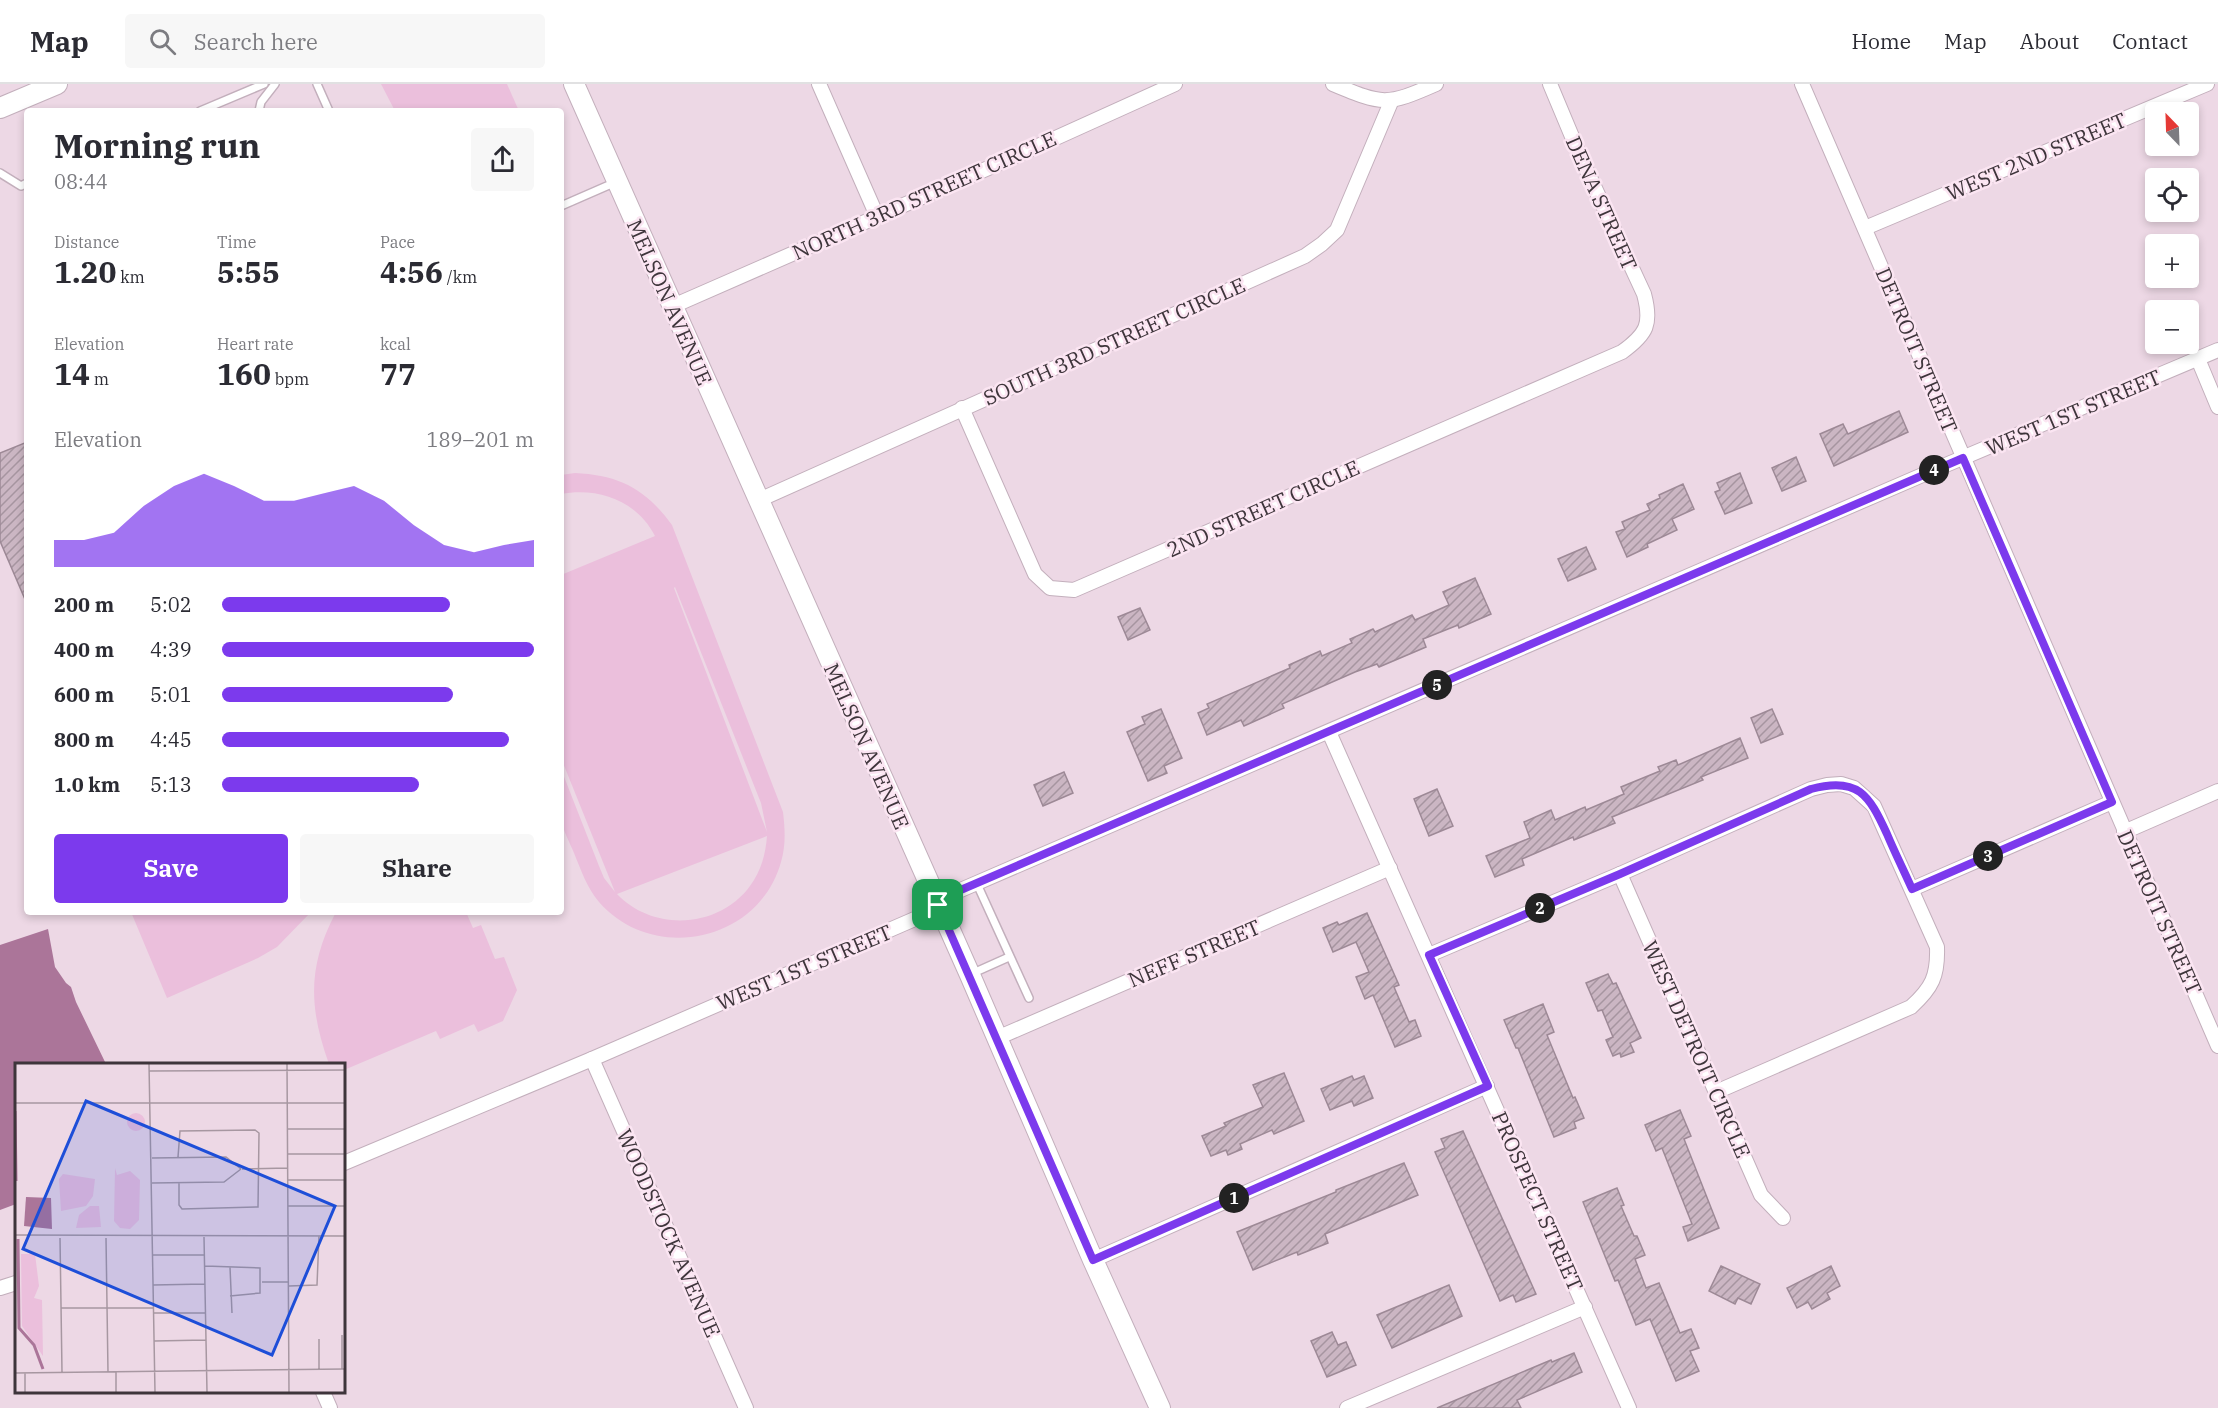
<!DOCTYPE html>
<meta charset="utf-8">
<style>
body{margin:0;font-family:"IBM Plex Serif",serif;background:#f7f7f7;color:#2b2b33;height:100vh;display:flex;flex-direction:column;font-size:22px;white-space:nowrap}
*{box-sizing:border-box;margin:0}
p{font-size:20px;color:#7c7c81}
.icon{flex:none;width:33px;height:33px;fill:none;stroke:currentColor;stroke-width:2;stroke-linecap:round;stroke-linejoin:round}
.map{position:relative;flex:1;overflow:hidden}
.sheet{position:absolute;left:24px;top:24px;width:540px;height:807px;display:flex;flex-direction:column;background:#fff;border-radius:6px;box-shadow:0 3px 9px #0003}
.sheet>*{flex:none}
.needle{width:39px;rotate:337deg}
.fabs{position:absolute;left:2145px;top:18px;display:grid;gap:12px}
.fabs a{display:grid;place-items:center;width:54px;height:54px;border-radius:6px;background:#fff;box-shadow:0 3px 9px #0003;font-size:30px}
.pin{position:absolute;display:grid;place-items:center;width:51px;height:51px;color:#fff;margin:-26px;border-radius:12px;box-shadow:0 3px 9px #0006}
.km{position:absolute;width:30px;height:30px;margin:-15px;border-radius:50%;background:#222;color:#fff;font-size:16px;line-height:30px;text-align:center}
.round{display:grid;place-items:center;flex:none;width:63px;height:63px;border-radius:6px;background:#f7f7f7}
.overview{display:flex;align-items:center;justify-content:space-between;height:102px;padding:0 30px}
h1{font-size:33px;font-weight:700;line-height:45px}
.metrics{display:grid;grid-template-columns:repeat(3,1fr);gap:9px;height:102px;padding:6px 30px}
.metrics div{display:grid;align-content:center}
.metrics b{font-size:30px;font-weight:700}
.metrics small{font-size:16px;font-weight:400}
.metrics p{font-size:16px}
.chart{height:168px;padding:12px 30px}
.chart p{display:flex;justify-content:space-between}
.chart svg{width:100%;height:108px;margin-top:6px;fill:#7c3aed;opacity:.7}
.cta{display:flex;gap:12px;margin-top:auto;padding:12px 30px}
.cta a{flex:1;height:69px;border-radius:6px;background:#7c3aed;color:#fff;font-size:24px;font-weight:700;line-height:69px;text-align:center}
.cta a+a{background:#f7f7f7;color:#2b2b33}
ul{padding:0 30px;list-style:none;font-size:20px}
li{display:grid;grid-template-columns:96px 72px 1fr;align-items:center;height:45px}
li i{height:15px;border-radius:8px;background:#7c3aed}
header{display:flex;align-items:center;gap:36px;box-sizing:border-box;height:84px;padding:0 30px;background:#fff;border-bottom:2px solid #e1e1e2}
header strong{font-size:28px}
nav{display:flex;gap:33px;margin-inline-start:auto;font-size:21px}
.search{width:420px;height:54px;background:#f7f7f7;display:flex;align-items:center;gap:15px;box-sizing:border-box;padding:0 21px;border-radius:6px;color:#7c7c81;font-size:22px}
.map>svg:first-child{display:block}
</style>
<header>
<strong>Map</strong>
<div class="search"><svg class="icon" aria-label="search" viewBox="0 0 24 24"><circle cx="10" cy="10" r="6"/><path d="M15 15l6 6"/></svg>Search here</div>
<nav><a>Home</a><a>Map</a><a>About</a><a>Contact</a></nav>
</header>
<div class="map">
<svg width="2218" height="1324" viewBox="0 0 2218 1324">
<defs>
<pattern id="building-hatch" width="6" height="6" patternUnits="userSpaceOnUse" patternTransform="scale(1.5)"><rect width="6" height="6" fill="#cbb6c3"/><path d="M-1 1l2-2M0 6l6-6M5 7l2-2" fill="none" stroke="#a695a0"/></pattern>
</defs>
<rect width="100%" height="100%" fill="#edd8e5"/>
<g fill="#ebbfdc" fill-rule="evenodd">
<polygon points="381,0 507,0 519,27 395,27"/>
<path d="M575 389C619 391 646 405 672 441L783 728C785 745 786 761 781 778 759 858 653 880 599 818 587 804 581 786 574 769 570 759 563 747 561 735 558 719 561 701 561 685L599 782 604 794 615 808 561 674V491L655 452C637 417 599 403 561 410V391ZM675 503 761 719 767 748 674 504ZM767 752C766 767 762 783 754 796 725 844 655 850 617 810Z"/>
<polygon points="131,828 311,828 277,863 258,874 167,914"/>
<path d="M336 828H466L473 844 481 841 495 875 504 873 517 906 503 937 478 948 474 940 440 955 436 947 344 986V980H329C309 924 307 883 336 828Z"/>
</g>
<polygon fill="#ab7599" points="48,845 55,883 66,899 71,903 76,918 106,980 16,980 16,1120 0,1126 0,861"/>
<g fill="url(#building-hatch)" stroke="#9d8996" stroke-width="1.5">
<polygon points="1899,327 1908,348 1834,382 1820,350 1843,340 1848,350"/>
<polygon points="27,358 27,520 0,457 0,369"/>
<polygon points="1796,373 1806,397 1782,407 1772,384"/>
<polygon points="1740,389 1752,419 1725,430 1715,408 1720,406 1717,399"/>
<polygon points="1683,400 1694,425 1672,435 1677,446 1647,460 1648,463 1627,473 1616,448 1625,445 1622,438 1650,426 1647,420 1660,414 1659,411"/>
<polygon points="1586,463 1596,485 1568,497 1558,475"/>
<polygon points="1475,494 1491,530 1459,544 1458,541 1423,555 1426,563 1379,583 1377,580 1355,588 1282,620 1284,624 1244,642 1241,636 1207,651 1198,629 1209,624 1207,620 1290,584 1289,581 1320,567 1322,572 1352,559 1350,555 1373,545 1375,548 1412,531 1415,536 1449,521 1443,508"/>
<polygon points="1140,524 1150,546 1128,556 1118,533"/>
<polygon points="1161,625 1182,674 1164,682 1167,689 1148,697 1127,648 1145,640 1142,633"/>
<polygon points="1772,625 1783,650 1761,659 1751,634"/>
<polygon points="1740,654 1748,674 1701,693 1703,696 1612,733 1615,739 1574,756 1573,753 1522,775 1524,781 1495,793 1486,772 1530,754 1524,738 1551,726 1555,736 1585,723 1586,726 1624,710 1621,703 1660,687 1658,683 1676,676 1678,681"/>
<polygon points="1064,688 1073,709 1043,722 1034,701"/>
<polygon points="1437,705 1453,742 1429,752 1414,715"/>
<polygon points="1367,829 1399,901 1394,903 1409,938 1415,936 1421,952 1395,963 1373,911 1365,915 1356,893 1369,888 1356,858 1333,868 1323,844 1337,838 1339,841"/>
<polygon points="1608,890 1613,900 1616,899 1641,954 1630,959 1634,968 1621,973 1620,969 1613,972 1606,956 1613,953 1602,926 1598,927 1586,899"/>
<polygon points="1543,920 1554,948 1547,951 1573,1014 1575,1013 1584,1034 1574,1038 1576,1044 1554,1053 1518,964 1516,964 1504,936"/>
<polygon points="1284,989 1304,1037 1274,1050 1272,1046 1240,1060 1242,1065 1228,1071 1226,1066 1211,1072 1202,1052 1226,1042 1224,1039 1263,1023 1253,1001"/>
<polygon points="1352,992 1354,996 1364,992 1373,1014 1354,1022 1352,1017 1330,1026 1321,1005"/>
<polygon points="1680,1026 1691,1052 1684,1055 1719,1144 1688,1157 1683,1143 1692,1140 1662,1064 1656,1067 1645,1041"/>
<polygon points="1463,1047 1536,1210 1516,1218 1513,1211 1500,1217 1435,1068 1445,1064 1441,1055"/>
<polygon points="1404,1079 1418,1111 1325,1150 1328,1159 1298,1171 1297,1168 1253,1186 1237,1148 1336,1108 1336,1106"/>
<polygon points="1617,1104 1624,1121 1621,1122 1634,1152 1637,1152 1645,1171 1635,1175 1646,1204 1659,1199 1680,1249 1691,1245 1699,1264 1690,1267 1699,1287 1676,1297 1650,1235 1636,1241 1618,1196 1615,1197 1583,1118"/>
<polygon points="1721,1182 1760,1200 1751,1220 1738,1214 1735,1220 1709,1207"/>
<polygon points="1831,1182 1840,1202 1827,1209 1830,1215 1812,1225 1808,1218 1797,1224 1787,1204"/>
<polygon points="1449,1201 1462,1232 1392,1264 1377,1231"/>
<polygon points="1332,1248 1338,1261 1346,1258 1356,1281 1327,1293 1311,1257"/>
<polygon points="1574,1269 1582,1288 1517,1316 1521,1324 1437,1324 1551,1276 1552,1278"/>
</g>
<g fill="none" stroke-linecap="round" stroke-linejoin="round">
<defs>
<g id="lane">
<polyline points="317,0 329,27"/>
<polyline points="200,27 264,0"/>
<polyline points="259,27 261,18 275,0"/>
<polyline points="0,89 21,102 27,99"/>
<polyline points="561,122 616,98"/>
<polyline points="977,800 1029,914"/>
<polyline points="971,890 1009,873"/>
</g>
<g id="street">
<polyline points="819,0 877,132"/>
<path d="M1333 0C1383 21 1386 22 1436 0"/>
<polyline points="1802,0 2218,962"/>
<polyline points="1865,144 2207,0"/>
<polyline points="673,222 1018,71 1175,0"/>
<polyline points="2198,275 2218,323"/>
<path d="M962 324 1035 490 1050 504 1074 506 1622 268C1647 250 1652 240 1644 210L1581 74 1550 0"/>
<polyline points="759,416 1305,172 1322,160 1337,146 1391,18"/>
<polyline points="1329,648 1629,1324"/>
<polyline points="2124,748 2218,707"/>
<polyline points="1620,790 1761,1111 1783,1134"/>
<polyline points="1912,805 2112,718"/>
<path d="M1429 871 1620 790 1811 705 1827 701 1841 700 1854 704 1874 722 1937 863C1938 892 1932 904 1911 923L1716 1008"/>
<polyline points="997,954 1390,784"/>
<polyline points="592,975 746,1324"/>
<polyline points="344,1079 592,975 917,834 956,808 1941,383 2218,266"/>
<polyline points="1093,1176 1487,1002"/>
<polyline points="0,1204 16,1199"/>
<polyline points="323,1308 330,1324"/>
<polyline points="1347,1324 1585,1223"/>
</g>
<g id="secondary">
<polyline points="574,0 970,891 1093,1176 1160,1324"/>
<polyline points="0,24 57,0"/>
</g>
</defs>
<use href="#lane" stroke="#c3afbc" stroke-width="10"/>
<use href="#street" stroke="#c3afbc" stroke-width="16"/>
<use href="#secondary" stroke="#c3afbc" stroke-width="22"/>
<use href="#lane" stroke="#fff" stroke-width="7"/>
<use href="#street" stroke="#fff" stroke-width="14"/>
<use href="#secondary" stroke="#fff" stroke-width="20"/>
</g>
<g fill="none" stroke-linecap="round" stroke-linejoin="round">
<defs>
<path id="route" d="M1963 374 2112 718 1912 805C1904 787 1895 769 1887 750 1869 711 1858 692 1811 705L1620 790 1429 871 1488 1002 1093 1176 938 821 956 808Z"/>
</defs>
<use href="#route" stroke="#fff" stroke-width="12"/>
<use href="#route" stroke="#7c3aed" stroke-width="8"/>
</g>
<g text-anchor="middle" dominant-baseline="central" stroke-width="5" stroke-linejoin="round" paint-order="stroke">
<g font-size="21" fill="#3e353b" stroke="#fbe5f2">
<text transform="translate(2036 72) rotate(-23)">WEST 2ND STREET</text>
<text transform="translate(924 111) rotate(-24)">NORTH 3RD STREET CIRCLE</text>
<text transform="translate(1602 119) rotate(66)">DENA STREET</text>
<text transform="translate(670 218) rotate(66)">MELSON AVENUE</text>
<text transform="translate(1114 257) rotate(-24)">SOUTH 3RD STREET CIRCLE</text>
<text transform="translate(1917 266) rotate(67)">DETROIT STREET</text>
<text transform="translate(2073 328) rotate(-23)">WEST 1ST STREET</text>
<text transform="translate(1263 424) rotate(-24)">2ND STREET CIRCLE</text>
<text transform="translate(867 662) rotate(66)">MELSON AVENUE</text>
<text transform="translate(2160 828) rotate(66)">DETROIT STREET</text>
<text transform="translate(1194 869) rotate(-23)">NEFF STREET</text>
<text transform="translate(804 883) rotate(-23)">WEST 1ST STREET</text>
<text transform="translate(1697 965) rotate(66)">WEST DETROIT CIRCLE</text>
<text transform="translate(1538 1117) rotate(66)">PROSPECT STREET</text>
<text transform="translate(669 1149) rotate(66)">WOODSTOCK AVENUE</text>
</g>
</g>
<g transform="translate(15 979)">
<rect width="330" height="330" fill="#edd8e5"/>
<path d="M6 191H20L24 223 19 235 27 237 28 293 7 263Z" fill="#ebbfdc"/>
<path d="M112 59a9 9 0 1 1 18 0a9 9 0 1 1-18 0ZM100 105 102 112 115 108 125 117 124 157 115 166 105 165 99 158ZM48 111 80 116 78 133 71 143 46 148 44 116ZM75 143H84L86 164 61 165 64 152Z" fill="#ebbfdc"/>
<path d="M11 134 36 135 37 166 9 163Z" fill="#ab7599"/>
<path fill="none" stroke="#ab7599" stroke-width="3" d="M0 48 1 118M3 176 4 265 19 282 28 306"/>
<path fill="none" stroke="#a797a1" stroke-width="1.5" d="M134 1 140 329M272 1 274 329M134 8 330 7M0 40H330M273 66H330M273 91H330M163 94 165 68 240 67 244 70 243 144 167 146 164 142V120M137 95 211 94 226 106M227 106 273 105M273 117H330M137 120 209 119 226 106M273 143H330M0 172 330 173M189 174 192 329M45 175 47 309M91 175 93 309M137 192H190M190 203 245 205V230L215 233M215 204 217 250M247 219H274M138 222 190 221M274 223 302 222 304 173M46 245H138M138 250H191M304 276V306M139 278 191 277M327 306V272M101 309V329M0 310 330 306M10 310V329"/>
<path fill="#1d4ed8" fill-opacity="0.15" stroke="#1d4ed8" stroke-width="3" d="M71 38 320 143 257 292 8 186Z"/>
<rect width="330" height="330" fill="none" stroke="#3e353b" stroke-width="3"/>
</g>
</svg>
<div class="fabs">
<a><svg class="needle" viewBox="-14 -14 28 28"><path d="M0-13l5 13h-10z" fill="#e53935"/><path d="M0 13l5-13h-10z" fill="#7c7c81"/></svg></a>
<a><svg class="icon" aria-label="locate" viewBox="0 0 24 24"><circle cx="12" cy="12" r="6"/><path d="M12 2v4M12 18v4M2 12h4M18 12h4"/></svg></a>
<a>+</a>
<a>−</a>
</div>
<div class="pin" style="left:938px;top:821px;background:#1e9e55"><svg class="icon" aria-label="arrive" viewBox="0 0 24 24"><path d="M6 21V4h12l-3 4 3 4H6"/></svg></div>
<b class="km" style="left:1234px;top:1114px">1</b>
<b class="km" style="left:1540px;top:824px">2</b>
<b class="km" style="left:1988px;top:772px">3</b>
<b class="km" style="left:1934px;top:386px">4</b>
<b class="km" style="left:1437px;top:601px">5</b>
<section class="sheet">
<div class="overview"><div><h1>Morning run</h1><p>08:44</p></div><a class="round"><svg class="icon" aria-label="share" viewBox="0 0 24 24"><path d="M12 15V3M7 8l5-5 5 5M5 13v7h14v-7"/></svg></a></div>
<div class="metrics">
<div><p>Distance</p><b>1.20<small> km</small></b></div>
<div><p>Time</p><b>5:55</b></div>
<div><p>Pace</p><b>4:56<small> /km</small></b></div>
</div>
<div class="metrics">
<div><p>Elevation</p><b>14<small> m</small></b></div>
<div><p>Heart rate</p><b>160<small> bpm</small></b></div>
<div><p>kcal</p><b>77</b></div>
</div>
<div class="chart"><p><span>Elevation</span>189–201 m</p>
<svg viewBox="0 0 160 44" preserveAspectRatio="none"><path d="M0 44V33L10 33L20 30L30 19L40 11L50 6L60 11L70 17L80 17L90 14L100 11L110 17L120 27L130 35L140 38L150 35L160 33V44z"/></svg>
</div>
<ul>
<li><b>200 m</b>5:02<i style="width:73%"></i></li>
<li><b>400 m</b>4:39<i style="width:100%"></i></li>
<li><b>600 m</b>5:01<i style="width:74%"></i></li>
<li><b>800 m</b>4:45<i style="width:92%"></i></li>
<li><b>1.0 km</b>5:13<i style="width:63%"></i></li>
</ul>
<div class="cta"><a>Save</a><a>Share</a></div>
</section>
</div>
